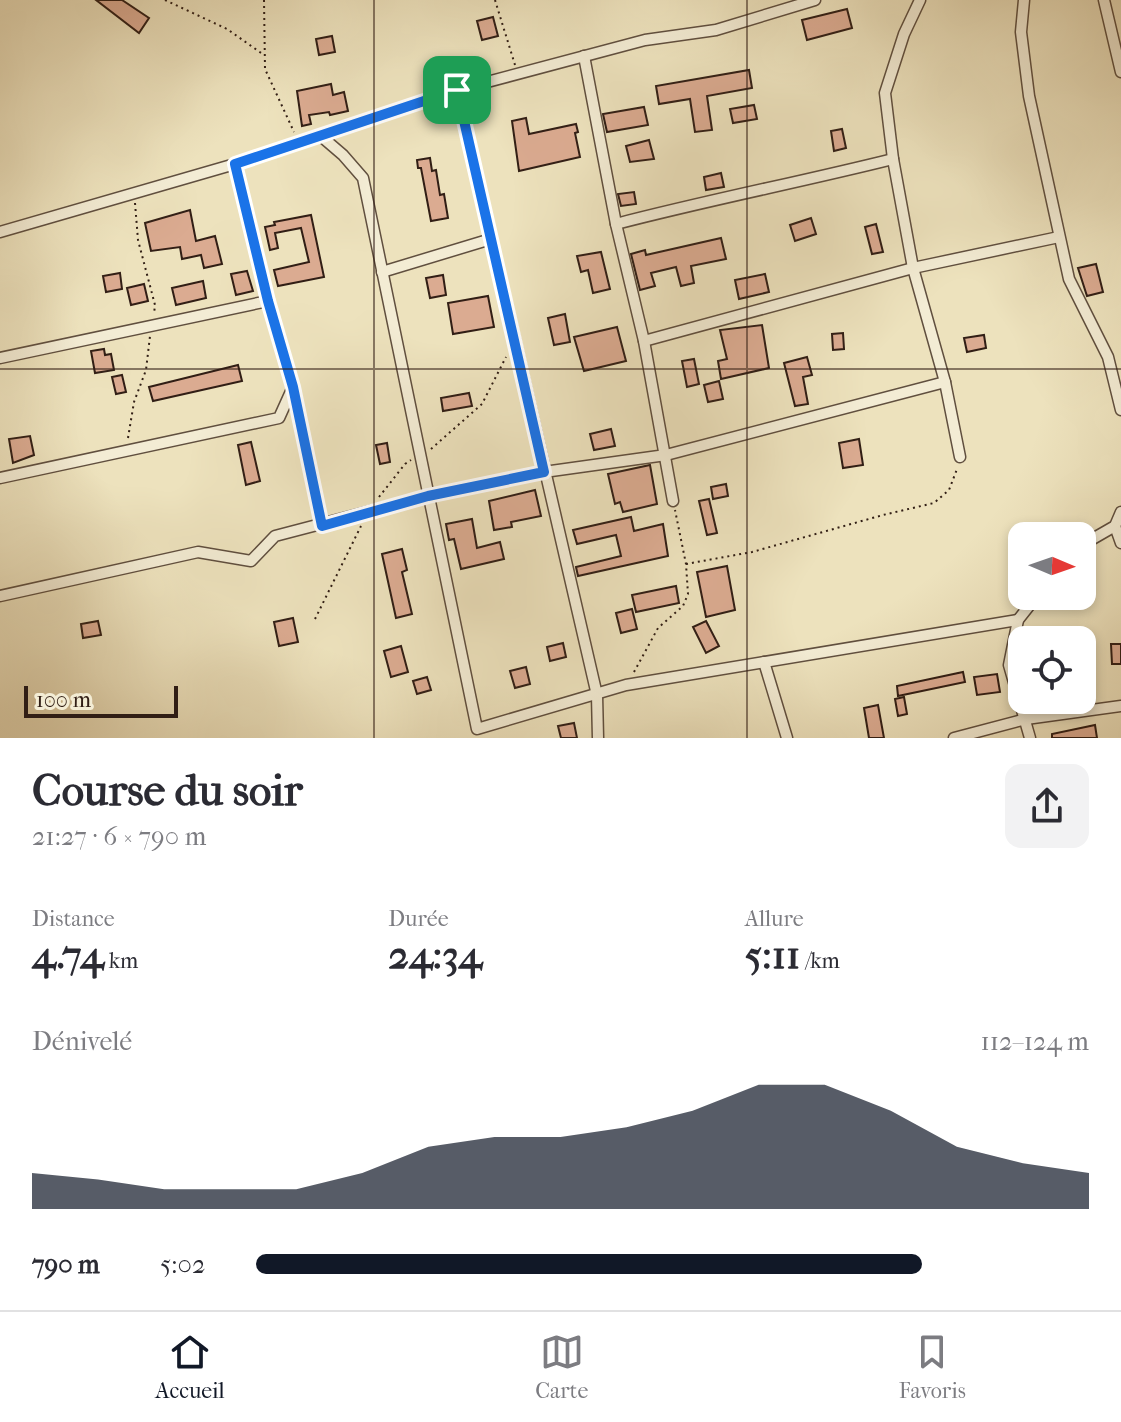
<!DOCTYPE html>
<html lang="fr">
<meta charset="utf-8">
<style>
body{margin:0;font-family:"IM FELL French Canon",serif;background:#f2f2f3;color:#2b2b33;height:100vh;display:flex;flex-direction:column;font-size:30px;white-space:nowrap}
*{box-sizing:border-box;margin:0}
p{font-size:26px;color:#7c7c81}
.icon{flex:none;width:44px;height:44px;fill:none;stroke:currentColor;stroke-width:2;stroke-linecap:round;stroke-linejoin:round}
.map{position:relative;height:738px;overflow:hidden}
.drawer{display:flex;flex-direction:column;background:#fff;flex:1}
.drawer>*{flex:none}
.needle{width:52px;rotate:92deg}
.buttons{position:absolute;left:1008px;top:522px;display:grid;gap:16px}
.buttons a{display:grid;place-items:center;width:88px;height:88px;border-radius:16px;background:#fff;box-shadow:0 4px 12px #0003;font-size:40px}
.scale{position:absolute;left:24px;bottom:20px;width:154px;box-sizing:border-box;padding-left:8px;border:4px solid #311e15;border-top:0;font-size:22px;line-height:28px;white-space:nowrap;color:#311e15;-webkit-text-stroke:6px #f3ecd4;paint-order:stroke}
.pin{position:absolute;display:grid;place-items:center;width:68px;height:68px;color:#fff;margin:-34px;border-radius:16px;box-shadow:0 4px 12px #0006}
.round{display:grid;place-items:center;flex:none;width:84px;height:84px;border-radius:16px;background:#f2f2f3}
.head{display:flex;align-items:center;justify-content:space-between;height:136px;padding:0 32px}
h1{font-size:44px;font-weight:800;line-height:60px}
.stats{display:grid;grid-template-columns:repeat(3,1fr);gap:12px;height:136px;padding:8px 32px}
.stats div{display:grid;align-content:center}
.stats b{font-size:40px;font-weight:800}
.stats small{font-size:22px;font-weight:400}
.stats p{font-size:22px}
.chart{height:224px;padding:16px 32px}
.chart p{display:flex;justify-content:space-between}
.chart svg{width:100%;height:144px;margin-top:8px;fill:#111827;opacity:.7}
ul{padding:0 32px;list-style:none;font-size:26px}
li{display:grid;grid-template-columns:128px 96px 1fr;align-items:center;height:60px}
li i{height:20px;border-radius:10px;background:#111827}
.tabs{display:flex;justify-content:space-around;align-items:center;height:112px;border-top:2px solid #e1e1e2;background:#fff;font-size:22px;color:#7c7c81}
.tabs a{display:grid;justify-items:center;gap:4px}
.tabs .active{color:#111827}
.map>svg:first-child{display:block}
</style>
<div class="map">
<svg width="1121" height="738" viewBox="0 0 1121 738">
<rect width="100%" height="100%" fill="#ede2bd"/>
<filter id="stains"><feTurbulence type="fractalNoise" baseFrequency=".0025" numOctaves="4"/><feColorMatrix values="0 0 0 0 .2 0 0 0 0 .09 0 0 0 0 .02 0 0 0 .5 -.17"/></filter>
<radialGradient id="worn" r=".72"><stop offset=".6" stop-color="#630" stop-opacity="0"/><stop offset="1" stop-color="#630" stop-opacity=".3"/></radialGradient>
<g fill="#dbab91" stroke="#311e15" stroke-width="2">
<polygon points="96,0 122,0 149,18 139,33"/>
<polygon points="847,9 852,28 807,40 802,20"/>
<polygon points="493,17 498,36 482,40 477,21"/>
<polygon points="332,36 335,52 319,55 316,39"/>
<polygon points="749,70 752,88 707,96 712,130 695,132 690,99 659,104 656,86"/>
<polygon points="331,84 333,95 344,92 348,111 330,115 329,112 309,115 311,124 302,126 297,91"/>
<polygon points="754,105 757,119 733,123 730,109"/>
<polygon points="644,107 648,125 607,132 603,114"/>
<polygon points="526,118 529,134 576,124 578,132 575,133 580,157 519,171 512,121"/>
<polygon points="842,129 846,148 834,151 831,131"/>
<polygon points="649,140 654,159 630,162 626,146"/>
<polygon points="430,158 432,171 436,170 440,195 444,194 448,218 431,221 421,168 418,168 417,160"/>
<polygon points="721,173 724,187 706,190 704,177"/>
<polygon points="634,192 636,204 621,206 618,194"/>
<polygon points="190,210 196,241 215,236 222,264 204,268 201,255 182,259 180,247 151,251 145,223"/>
<polygon points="311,215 324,277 278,286 274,270 309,262 301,228 275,233 278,248 270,250 265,227 275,225 274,222"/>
<polygon points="811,218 816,234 795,241 790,225"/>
<polygon points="876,224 883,252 872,254 865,227"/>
<polygon points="721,238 726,259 691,266 694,283 681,286 676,267 651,273 655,286 640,290 631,254 645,250 646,255"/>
<polygon points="601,252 610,289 593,293 588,270 581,272 577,256"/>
<polygon points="1096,264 1103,292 1087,296 1078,268"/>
<polygon points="247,271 253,291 236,295 231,274"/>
<polygon points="120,273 122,289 106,292 103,276"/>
<polygon points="765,274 769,292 739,299 735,280"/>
<polygon points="443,275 446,295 430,298 426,278"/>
<polygon points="203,281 206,298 176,305 172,288"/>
<polygon points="144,284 148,301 131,305 127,288"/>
<polygon points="488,296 494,327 453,334 448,303"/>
<polygon points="565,314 570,342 554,345 548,318"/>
<polygon points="762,325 769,368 721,379 718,361 727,359 720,330"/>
<polygon points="617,327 626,361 584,371 574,337"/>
<polygon points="843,333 844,349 833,350 832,334"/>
<polygon points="984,335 986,348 967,352 964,338"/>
<polygon points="104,349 105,355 111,354 114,370 95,373 91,351"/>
<polygon points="807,357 812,375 803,377 808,404 795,406 784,363"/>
<polygon points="694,359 699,384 687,387 682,361"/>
<polygon points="238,365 242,381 153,401 149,387"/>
<polygon points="122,375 126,392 116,394 112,377"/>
<polygon points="719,381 723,399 708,402 704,385"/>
<polygon points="469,393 472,406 443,411 441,398"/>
<polygon points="611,429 615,446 594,450 590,434"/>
<polygon points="30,436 34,455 13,463 9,439"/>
<polygon points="859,439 863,465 843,468 839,443"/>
<polygon points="251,442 260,481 246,485 238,445"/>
<polygon points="387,443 390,462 380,464 376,445"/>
<polygon points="650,465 657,504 623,512 620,502 615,504 608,474"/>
<polygon points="726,484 728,496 713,499 711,487"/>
<polygon points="535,490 541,516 511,522 512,527 494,530 489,501"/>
<polygon points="709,499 717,533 707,535 699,501"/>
<polygon points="631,517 634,531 663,524 668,556 578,576 576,567 621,556 616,535 577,544 573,530"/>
<polygon points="472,519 477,548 500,542 504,559 461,569 454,539 449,540 446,524"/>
<polygon points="402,549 407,570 402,572 412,614 396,618 382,554"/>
<polygon points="727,566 735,610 706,617 697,572"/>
<polygon points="676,586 679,603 636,612 632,595"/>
<polygon points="632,609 637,629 621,633 616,613"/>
<polygon points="293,618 298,642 279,646 274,622"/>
<polygon points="98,621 101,635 83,638 81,624"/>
<polygon points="706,621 719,646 706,653 693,627"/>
<polygon points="563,643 566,657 550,661 547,647"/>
<polygon points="1111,644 1121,644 1121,664 1112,664"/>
<polygon points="401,646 408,672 391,677 384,651"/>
<polygon points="526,667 530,684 515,688 510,671"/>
<polygon points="963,672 965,682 898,696 897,686"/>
<polygon points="997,674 1000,692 977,695 974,677"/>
<polygon points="427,677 431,690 417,694 413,681"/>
<polygon points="904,697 907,714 898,716 895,699"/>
<polygon points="878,705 884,738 869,738 864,708"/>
<polygon points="574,723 577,738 561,738 558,726"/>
<polygon points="1095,725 1097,738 1052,738 1052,734"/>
</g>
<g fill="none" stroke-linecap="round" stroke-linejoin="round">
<defs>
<g id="minor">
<polyline points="920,0 904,34 885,93 893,159 913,268 945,382 960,457"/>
<polyline points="1024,0 1021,32 1029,96 1069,279 1108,357 1121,410"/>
<polyline points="1104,0 1121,72"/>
<polyline points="584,56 616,224 644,341 673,501"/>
<polyline points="457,90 597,695 598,738"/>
<polyline points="322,137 343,155 363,178 477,729 626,685 1018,620"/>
<polyline points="235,164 268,301 293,387 322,526"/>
<path d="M616 224C708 200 801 182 893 159"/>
<polyline points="0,232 235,164 457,90 645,40 716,30 815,0"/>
<polyline points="382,272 491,239"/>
<polyline points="644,341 913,268 1059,237"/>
<polyline points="0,358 268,301"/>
<polyline points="0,478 279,418 293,387"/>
<polyline points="1115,526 1121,543"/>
<polyline points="1082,545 1115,526 1121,512"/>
<polyline points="0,596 198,552 251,561 275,536 428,496 544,472 666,455 945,382"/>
<polyline points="764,662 787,738"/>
<polyline points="954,738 1026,719 1121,706"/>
<polyline points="1030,738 1009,665 1018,620 1037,596"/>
</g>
</defs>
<use href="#minor" stroke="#604f3f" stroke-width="13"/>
<g stroke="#311e15" stroke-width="2" stroke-dasharray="2 4" stroke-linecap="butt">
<polyline points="165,0 227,29 264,55"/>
<polyline points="264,0 265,69 294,132"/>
<polyline points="495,0 515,65"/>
<polyline points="135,203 138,240 155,305 154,314"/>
<polyline points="128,438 134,402 146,370 150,336"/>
<polyline points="431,449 482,404 506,357"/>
<polyline points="379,497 405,464 411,460"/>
<polyline points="686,564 752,552 883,515 934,503 949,490 957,469"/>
<polyline points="315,619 361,526"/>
<polyline points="634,672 658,628 683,606 688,594 686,564 675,510"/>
</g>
<use href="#minor" stroke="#f3ecd4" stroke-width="10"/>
</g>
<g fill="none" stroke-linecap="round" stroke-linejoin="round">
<defs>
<polygon id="route" points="457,90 544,472 428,496 322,526 293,387 268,301 235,164"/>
</defs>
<use href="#route" stroke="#fff" stroke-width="16"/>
<use href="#route" stroke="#1a73e8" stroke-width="10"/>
</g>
<path fill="none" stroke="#311e15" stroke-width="2" stroke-opacity="0.55" d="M374 0V738M747 0V738M0 369H1121"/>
<rect width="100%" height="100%" filter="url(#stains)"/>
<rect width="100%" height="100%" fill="url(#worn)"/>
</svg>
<div class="buttons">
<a><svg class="needle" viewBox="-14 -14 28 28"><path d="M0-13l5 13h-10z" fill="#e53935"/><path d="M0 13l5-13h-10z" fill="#7c7c81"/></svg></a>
<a><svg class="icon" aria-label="locate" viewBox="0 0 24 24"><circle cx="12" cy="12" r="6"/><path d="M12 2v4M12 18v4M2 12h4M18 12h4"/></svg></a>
</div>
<div class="scale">100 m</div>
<div class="pin" style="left:457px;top:90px;background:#1e9e55"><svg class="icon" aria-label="arrive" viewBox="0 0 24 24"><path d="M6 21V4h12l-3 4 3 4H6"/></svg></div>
</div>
<section class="drawer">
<div class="head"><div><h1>Course du soir</h1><p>21:27 · 6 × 790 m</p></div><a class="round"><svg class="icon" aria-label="share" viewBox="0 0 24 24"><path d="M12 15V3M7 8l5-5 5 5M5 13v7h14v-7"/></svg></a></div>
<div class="stats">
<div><p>Distance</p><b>4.74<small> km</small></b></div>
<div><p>Durée</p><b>24:34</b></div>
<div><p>Allure</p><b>5:11<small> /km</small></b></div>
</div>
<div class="chart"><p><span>Dénivelé</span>112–124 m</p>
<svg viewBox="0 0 160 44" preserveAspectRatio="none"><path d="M0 44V33L10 35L20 38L30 38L40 38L50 33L60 25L70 22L80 22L90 19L100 14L110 6L120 6L130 14L140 25L150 30L160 33V44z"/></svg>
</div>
<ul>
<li><b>790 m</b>5:02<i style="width:80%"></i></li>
</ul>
</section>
<nav class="tabs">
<a class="active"><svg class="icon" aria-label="home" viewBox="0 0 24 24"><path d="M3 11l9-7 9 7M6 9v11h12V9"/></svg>Accueil</a>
<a><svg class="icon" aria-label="map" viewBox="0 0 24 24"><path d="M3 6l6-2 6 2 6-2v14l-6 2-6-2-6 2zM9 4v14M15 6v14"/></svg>Carte</a>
<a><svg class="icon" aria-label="saved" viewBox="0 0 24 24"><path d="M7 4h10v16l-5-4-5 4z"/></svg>Favoris</a>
</nav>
